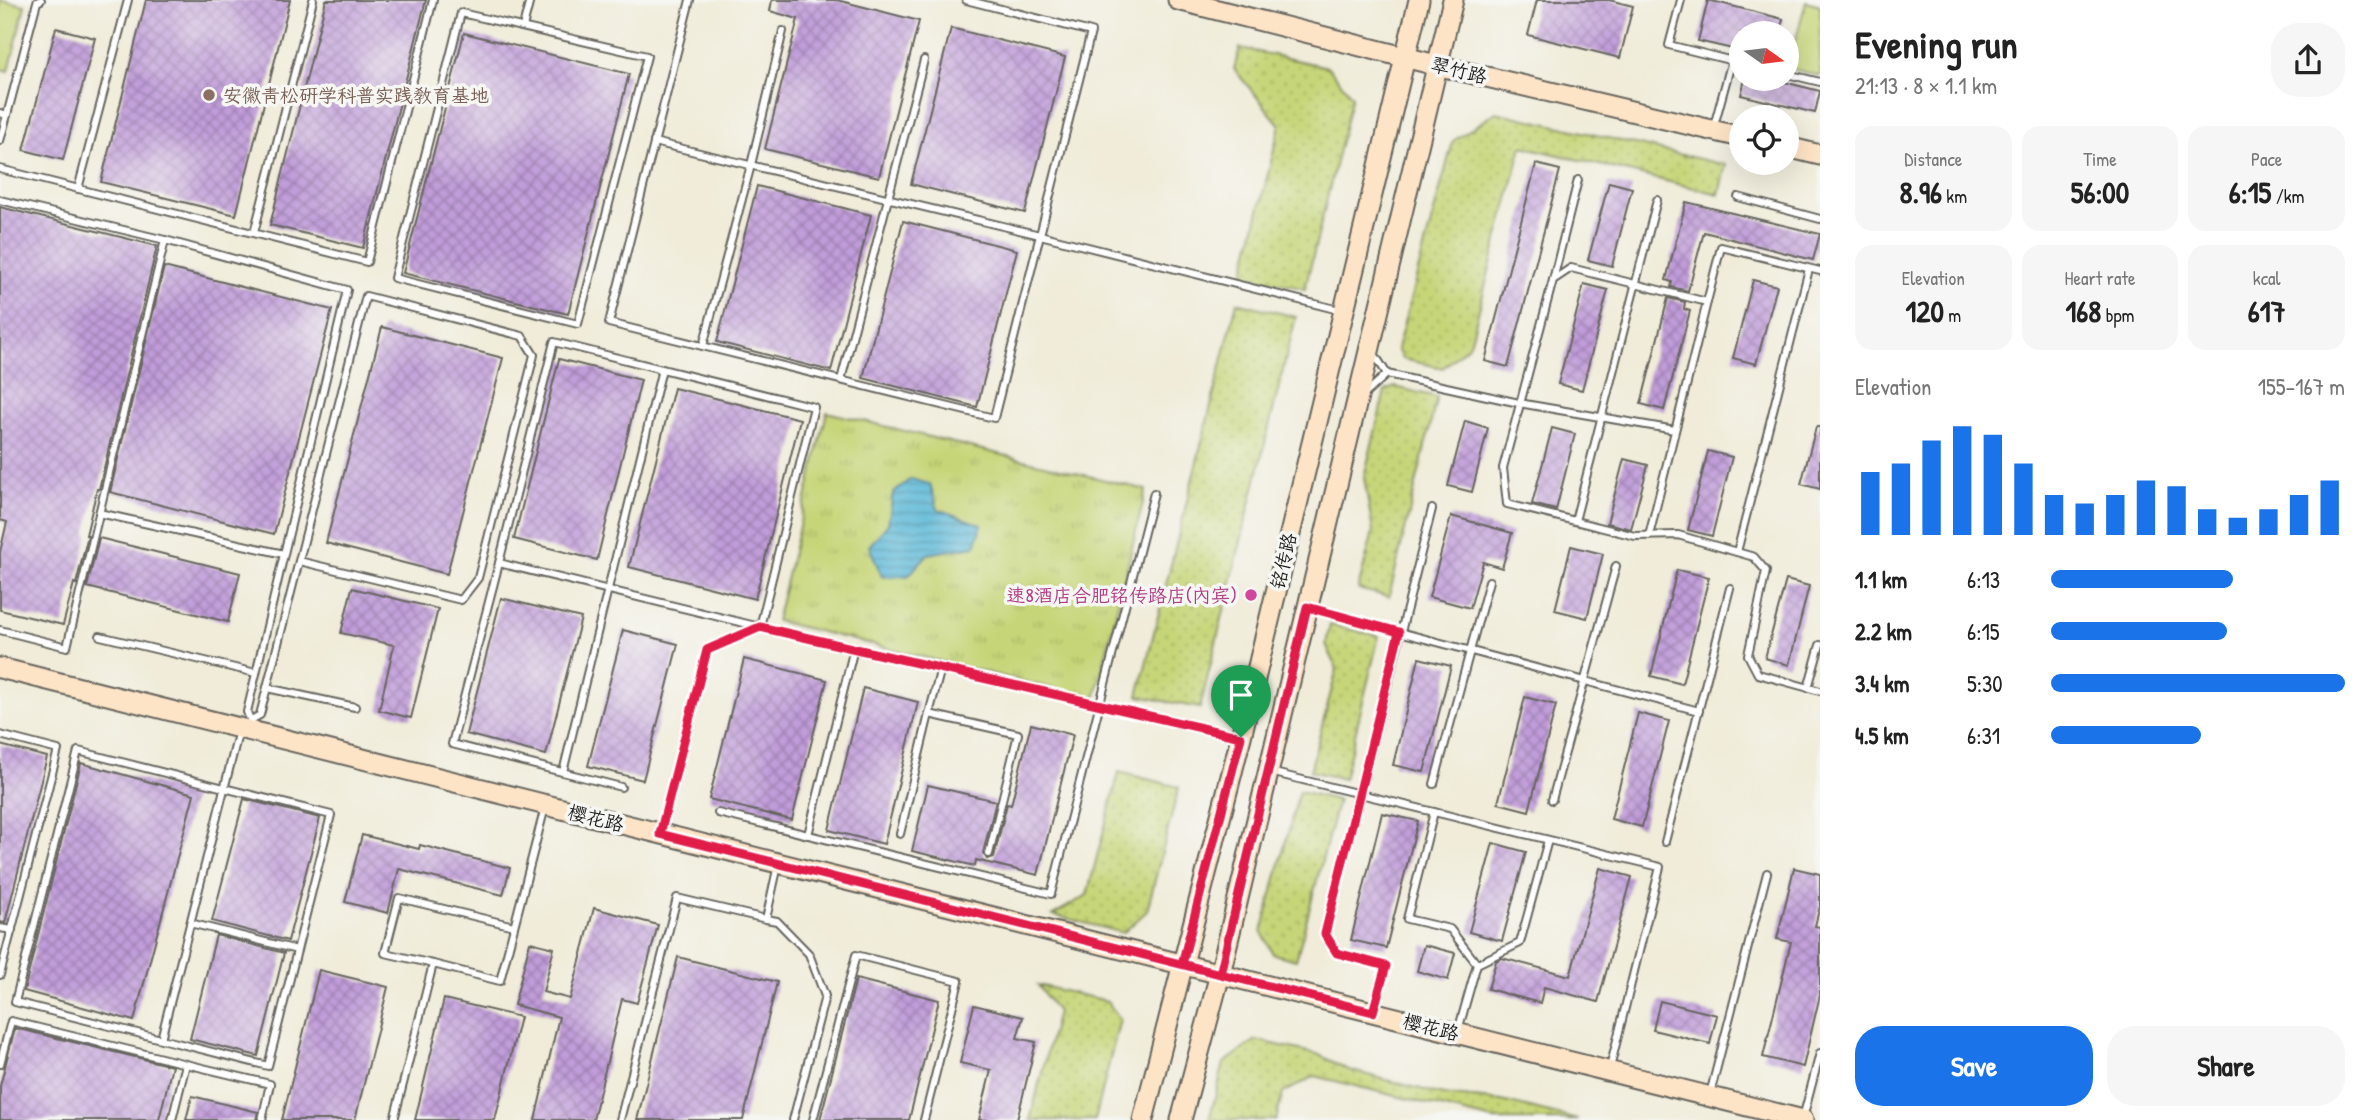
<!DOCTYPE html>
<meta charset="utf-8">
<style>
body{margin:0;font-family:"Patrick Hand","LXGW WenKai TC",sans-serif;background:#f6f6f6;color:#222;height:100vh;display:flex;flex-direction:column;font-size:26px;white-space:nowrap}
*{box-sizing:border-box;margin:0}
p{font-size:23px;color:#767676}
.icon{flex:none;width:38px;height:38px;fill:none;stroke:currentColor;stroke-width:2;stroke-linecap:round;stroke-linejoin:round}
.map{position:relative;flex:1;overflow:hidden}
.side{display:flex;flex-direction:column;background:#fff;width:560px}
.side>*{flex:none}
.needle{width:46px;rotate:104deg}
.fabs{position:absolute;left:1729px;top:21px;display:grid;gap:14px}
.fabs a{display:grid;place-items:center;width:70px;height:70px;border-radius:50%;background:#fff;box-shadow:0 7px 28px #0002;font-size:35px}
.pin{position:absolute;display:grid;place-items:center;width:60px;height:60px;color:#fff;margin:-72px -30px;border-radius:50% 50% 50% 0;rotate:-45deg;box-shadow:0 0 7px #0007}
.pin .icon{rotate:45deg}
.round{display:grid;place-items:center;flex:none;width:74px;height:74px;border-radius:28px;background:#f6f6f6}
.headline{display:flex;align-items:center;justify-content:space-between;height:119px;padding:0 35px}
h1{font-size:38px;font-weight:800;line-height:52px}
.stats{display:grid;grid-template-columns:repeat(3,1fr);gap:10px;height:119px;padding:7px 35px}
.stats div{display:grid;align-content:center;border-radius:18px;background:#f6f6f6;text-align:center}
.stats b{font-size:30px;font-weight:800}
.stats small{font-size:19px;font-weight:400}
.stats p{font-size:19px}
.chart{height:196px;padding:14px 35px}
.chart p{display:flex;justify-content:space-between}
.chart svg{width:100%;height:126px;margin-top:7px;stroke:#1a73e8;stroke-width:6}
.action{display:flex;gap:14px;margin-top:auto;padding:14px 35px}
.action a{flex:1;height:80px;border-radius:28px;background:#1a73e8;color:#fff;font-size:28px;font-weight:800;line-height:80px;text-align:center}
.action a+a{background:#f6f6f6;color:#222}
ul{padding:0 35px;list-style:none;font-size:23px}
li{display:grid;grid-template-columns:112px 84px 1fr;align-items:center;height:52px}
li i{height:18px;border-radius:9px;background:#1a73e8}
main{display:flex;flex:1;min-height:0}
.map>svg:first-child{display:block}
</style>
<main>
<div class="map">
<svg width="1820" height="1120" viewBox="0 0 1820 1120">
<defs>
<pattern id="grass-dots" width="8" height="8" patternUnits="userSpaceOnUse" patternTransform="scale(1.75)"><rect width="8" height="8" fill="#c6d577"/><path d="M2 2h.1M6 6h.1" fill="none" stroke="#aab666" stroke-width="1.8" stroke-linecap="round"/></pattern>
<pattern id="park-tufts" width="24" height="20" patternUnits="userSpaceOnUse" patternTransform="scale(1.75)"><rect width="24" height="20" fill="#c6d577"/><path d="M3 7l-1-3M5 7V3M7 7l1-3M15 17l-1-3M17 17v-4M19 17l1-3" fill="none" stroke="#aab666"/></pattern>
<pattern id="water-rules" width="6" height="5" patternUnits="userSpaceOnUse" patternTransform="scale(1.75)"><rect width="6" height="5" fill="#5ab8d8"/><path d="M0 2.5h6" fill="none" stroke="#4a95ae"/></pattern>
<pattern id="building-cross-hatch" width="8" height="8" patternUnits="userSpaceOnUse" patternTransform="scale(1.75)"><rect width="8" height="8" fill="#c19dda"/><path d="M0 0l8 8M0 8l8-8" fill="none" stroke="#9c7fb0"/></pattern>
</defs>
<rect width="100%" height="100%" fill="#f6f6f2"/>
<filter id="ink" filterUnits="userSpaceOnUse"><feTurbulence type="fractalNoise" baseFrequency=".0143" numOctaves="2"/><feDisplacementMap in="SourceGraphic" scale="14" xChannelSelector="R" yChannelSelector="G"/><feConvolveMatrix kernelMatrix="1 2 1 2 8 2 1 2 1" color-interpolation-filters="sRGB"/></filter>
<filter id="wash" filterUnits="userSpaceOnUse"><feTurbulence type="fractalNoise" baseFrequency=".00686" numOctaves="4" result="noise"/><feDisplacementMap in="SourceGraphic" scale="28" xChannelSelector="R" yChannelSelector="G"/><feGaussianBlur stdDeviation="1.57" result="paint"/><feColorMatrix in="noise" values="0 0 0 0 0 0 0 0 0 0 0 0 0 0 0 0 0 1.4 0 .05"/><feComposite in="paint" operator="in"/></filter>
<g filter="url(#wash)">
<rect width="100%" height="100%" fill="#f0ecd9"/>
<g fill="url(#grass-dots)" stroke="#71784a" stroke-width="2">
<polygon points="1240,48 1328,67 1352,96 1305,289 1243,275 1280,125 1234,69"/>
<polygon points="1496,112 1726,165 1719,194 1522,146 1470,344 1443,368 1402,359 1397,349 1453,141"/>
<polygon points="1237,302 1296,317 1200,708 1138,696"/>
<polygon points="1395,387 1437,397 1389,597 1358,589 1373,532 1364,477 1385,391"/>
<polygon points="1330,625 1379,636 1344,779 1310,771 1337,669 1326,644"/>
<polygon points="1119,772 1179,787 1147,911 1123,933 1053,915 1087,895"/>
<polygon points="1299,791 1338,800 1296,960 1273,954 1262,932"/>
<polygon points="1038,985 1107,1001 1120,1019 1095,1120 1030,1120 1057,1012"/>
<polygon points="1256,1040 1317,1054 1349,1070 1443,1095 1502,1101 1578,1120 1493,1120 1315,1076 1283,1093 1276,1120 1209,1120 1224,1063"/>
</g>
<polygon fill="url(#park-tufts)" stroke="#71784a" stroke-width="2" points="827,412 1146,490 1095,699 776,621"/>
<g fill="#c6d577" stroke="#71784a" stroke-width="2">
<polygon points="0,0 25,5 9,71 0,69"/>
<polygon points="1806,1 1820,5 1820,76 1788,68"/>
</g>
<polygon fill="url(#water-rules)" stroke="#3b6a7a" stroke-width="2" points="911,479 930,484 938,509 982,525 975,546 928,554 908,576 882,577 869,546 888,524 893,493"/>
<g id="blocks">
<g fill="url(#building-cross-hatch)">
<polygon points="146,0 290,0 236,215 101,182"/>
<polygon points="326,0 426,0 363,248 270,225"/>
<polygon points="772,0 837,0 919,21 879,177 765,149 798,19 770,11"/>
<polygon points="1537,0 1609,0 1633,6 1620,58 1528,35"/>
<polygon points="1708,0 1783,19 1780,33 1741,33 1741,51 1698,41"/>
<polygon points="56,28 95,38 63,160 24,150"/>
<polygon points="951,28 1065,57 1025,213 911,184"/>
<polygon points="464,33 629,74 568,314 403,273"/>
<polygon points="1745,79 1772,79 1820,91 1815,113 1741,95"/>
<polygon points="1536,164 1560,170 1508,367 1485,361"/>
<polygon points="1609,182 1632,188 1612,266 1588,260"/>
<polygon points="757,186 871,215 831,371 717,342"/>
<polygon points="1686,202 1820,234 1813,260 1704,232 1688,291 1671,287 1672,282 1666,280"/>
<polygon points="0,207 157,246 99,489 97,489 86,535 88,535 76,584 74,583 63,625 0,610 0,552 7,522 0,520"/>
<polygon points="903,221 1017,250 977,407 863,378"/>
<polygon points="164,267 332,310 274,534 110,492"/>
<polygon points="1753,280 1777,286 1756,364 1733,358"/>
<polygon points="1584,284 1608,290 1582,390 1558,384"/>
<polygon points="1668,298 1685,302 1684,309 1690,311 1664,410 1641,404"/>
<polygon points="382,327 503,358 447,574 326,543"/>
<polygon points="559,359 641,380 597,560 514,539"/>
<polygon points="674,388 800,419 755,599 629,567"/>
<polygon points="1465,421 1488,428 1472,492 1448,486"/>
<polygon points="1816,427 1820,427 1820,489 1801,484"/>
<polygon points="1552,428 1575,434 1556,510 1532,504"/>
<polygon points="1708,451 1732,457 1712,536 1688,530"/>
<polygon points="1624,459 1648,465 1631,529 1607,523"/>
<polygon points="1451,516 1512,533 1502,568 1483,562 1470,608 1429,597"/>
<polygon points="99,538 240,573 228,622 87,587"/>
<polygon points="1571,546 1603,554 1587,618 1555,610"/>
<polygon points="1677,570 1709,577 1682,684 1651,676"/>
<polygon points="1786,580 1809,586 1789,665 1765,658"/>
<polygon points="352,588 438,609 411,718 379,710 394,645 341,633"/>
<polygon points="501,598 581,618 546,755 466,734"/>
<polygon points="623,630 678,644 643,780 588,766"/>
<polygon points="1419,658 1451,666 1424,772 1393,765"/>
<polygon points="744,659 827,680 792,820 709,799"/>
<polygon points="863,688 918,702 884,844 829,830"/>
<polygon points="1525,697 1556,705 1529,811 1498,803"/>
<polygon points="1638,713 1669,721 1642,827 1611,819"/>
<polygon points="1031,724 1073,735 1038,875 976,860 975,866 912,851 928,785 996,801 983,853 987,859 994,857 1007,804 1011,805"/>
<polygon points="0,745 47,757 5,923 0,922"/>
<polygon points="81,763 194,794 134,1021 24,991"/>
<polygon points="244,799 320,818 288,941 212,921"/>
<polygon points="1382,813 1418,821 1386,948 1351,940"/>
<polygon points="362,835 419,849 420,845 510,868 503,895 399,869 388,913 345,902"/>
<polygon points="1493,843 1526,852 1502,941 1469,932"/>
<polygon points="1600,868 1632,877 1598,1002 1544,987 1540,1003 1488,989 1496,961 1502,958 1570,976"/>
<polygon points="1794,868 1820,874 1820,906 1815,926 1820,927 1820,995 1803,1067 1763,1057 1791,942 1777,939"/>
<polygon points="594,908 658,925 637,1003 622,999 593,1120 535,1120 559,1017 514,1005 530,942 554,948 543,992 570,999"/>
<polygon points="216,935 284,953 258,1056 190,1039"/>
<polygon points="1424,945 1455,953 1448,980 1417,971"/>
<polygon points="678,957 777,982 743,1120 637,1120"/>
<polygon points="319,970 388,987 355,1120 282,1120"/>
<polygon points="856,979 939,1000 909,1120 820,1120"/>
<polygon points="444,999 520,1017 495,1120 415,1120"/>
<polygon points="1660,1001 1717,1015 1710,1044 1653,1030"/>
<polygon points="974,1005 1023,1017 1017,1038 1036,1042 1017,1120 979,1120 991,1070 960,1063"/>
<polygon points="15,1028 172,1066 159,1120 0,1120 0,1086"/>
<polygon points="192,1096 258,1112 256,1120 186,1120"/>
</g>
</g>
</g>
<g filter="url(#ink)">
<use href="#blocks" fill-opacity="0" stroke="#66655e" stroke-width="2"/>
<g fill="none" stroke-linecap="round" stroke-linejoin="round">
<defs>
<g id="lane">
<polyline points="690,0 609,323 994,418 1040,235 1343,311"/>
<polyline points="1681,0 1669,45 1741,63"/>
<polygon points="461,13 647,56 578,324 394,278"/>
<polyline points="523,27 530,0"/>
<polyline points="1787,74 1820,82"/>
<polyline points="0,113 7,115 0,141"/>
<polyline points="7,115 37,2 41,0"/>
<polyline points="1714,126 1732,60"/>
<polyline points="654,142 1040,235 1091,32 966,0"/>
<polyline points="0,169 367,262 433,0"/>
<polyline points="78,189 128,0"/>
<polyline points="1738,197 1820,219"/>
<polyline points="0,200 165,240"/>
<polyline points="254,233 313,0"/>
<polyline points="1820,271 1721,247 1707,302 1571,268 1553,280 1503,468 1507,504 1635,536 1678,535 1754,557 1766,571 1748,655 1758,674 1820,691"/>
<polyline points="1553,280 1578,180"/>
<polyline points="703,346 751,165 783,31"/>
<polyline points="1387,374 1519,403 1675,430"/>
<polyline points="841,380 924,60"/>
<polyline points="1365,394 1387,374 1373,352"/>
<polyline points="1575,521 1657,200"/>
<polyline points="1649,536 1707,302"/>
<polyline points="1737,552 1809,269"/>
<polyline points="499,563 452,744 621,787"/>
<polyline points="1312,609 1699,711"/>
<polyline points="0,630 67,647 165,240 347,290 284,554 99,513"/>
<polyline points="100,636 256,673"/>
<polyline points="941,668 929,714 1018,734 989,854"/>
<polyline points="267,688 355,707"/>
<polyline points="1808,688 1820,645"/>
<polyline points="251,720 260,715 366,296 522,336 534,355 478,578 461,600 299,561"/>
<polyline points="251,722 247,712 284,554"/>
<polyline points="0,735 58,750 0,975"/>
<polyline points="563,772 662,369"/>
<polyline points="1270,772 1660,867 1610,1068"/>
<polyline points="1434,784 1489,581"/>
<polyline points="1552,800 1616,566"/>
<polyline points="1434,812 1407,919 1450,929 1477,964 1458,1031"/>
<polyline points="718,813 1051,894 1154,493"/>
<polyline points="661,830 707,650 760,627 814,407 554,342 499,563 760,627 1239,737"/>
<polyline points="900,834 929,714"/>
<polyline points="808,835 854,648"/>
<polyline points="1665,842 1730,588"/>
<polyline points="778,865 766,919 777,921 809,954 825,996 793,1120"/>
<polyline points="190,923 297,950"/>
<polyline points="0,928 12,930"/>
<polyline points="433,964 385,953 399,898 514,926"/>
<polyline points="1477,964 1520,943 1548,840"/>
<polyline points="1373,1010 1386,966 1337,953 1325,934 1432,509"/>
<path d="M161 1039 15 1002 78 751 331 815 268 1066 161 1039C187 936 213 833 239 730"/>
<polyline points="0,1064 11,1021 186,1064"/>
<polyline points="1710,1094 1767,873"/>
<polyline points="1803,1118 1820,1053"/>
<polyline points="172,1120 186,1064 270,1084 262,1120"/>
<polyline points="394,1120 433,964 500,981 545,807"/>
<polyline points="620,1120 677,898 766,919"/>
<polyline points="813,1120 856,955 959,981 924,1120"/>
</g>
<g id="secondary">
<polyline points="1178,0 1436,65 1741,137"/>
<polyline points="1787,147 1820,155"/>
<polyline points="0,668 1803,1120"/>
<polyline points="1143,1120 1241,737 1419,0"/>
<polyline points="1181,1120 1220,974 1453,0"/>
</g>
</defs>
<use href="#lane" stroke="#66655e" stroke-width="10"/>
<use href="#secondary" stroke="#66655e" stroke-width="23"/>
<use href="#lane" stroke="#fff" stroke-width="6"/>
<use href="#secondary" stroke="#fee4c6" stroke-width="19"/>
</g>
</g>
<g fill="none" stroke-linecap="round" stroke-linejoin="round" filter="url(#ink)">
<defs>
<polyline id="route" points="1241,737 760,627 707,650 660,834 1373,1012 1386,966 1337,953 1325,934 1399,632 1307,607 1220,974 1182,964 1241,737"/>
</defs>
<use href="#route" stroke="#fff" stroke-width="14"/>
<use href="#route" stroke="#e11d48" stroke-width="9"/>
</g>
<circle fill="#8d6e63" stroke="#f6f6f2" stroke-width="2.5" cx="209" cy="95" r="7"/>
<circle fill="#d1479c" stroke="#f6f6f2" stroke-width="2.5" cx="1251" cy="595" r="7"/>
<g text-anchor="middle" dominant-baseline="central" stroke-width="7" stroke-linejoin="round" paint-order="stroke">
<g font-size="19" fill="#1c1c1c" stroke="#f6f6f2">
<text transform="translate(1459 70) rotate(14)">翠竹路</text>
<text transform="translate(1283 561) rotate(-77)">铭传路</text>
<text transform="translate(596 818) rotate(14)">樱花路</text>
<text transform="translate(1431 1027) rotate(14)">樱花路</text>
</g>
<g font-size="19" fill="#785e54" stroke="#f6f6f2" text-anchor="start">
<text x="223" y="95">安徽青松研学科普实践教育基地</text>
</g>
<g font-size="19" fill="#b23c85" stroke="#f6f6f2" text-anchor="end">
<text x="1237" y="595">速8酒店合肥铭传路店(内宾)</text>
</g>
</g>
</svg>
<div class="fabs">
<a><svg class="needle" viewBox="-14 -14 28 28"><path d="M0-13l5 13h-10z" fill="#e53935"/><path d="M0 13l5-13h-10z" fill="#767676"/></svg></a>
<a><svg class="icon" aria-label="locate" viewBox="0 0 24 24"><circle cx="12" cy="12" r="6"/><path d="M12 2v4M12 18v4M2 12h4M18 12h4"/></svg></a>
</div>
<div class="pin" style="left:1241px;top:737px;background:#1e9e55"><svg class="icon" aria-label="arrive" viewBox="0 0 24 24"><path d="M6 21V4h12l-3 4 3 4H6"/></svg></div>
</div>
<section class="side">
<div class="headline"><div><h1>Evening run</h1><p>21:13 · 8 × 1.1 km</p></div><a class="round"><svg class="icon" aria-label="share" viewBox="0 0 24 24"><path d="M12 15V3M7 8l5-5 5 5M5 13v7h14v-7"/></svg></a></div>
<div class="stats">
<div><p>Distance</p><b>8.96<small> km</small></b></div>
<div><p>Time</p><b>56:00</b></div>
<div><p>Pace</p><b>6:15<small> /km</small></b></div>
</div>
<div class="stats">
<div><p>Elevation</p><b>120<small> m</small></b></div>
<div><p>Heart rate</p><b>168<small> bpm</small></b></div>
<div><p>kcal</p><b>617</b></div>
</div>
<div class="chart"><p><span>Elevation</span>155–167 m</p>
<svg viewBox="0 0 160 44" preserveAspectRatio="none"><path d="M5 44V22M15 44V19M25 44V11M35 44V6M45 44V9M55 44V19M65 44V30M75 44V33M85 44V30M95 44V25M105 44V27M115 44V35M125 44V38M135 44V35M145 44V30M155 44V25"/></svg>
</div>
<ul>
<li><b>1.1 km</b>6:13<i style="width:62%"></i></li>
<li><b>2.2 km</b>6:15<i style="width:60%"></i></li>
<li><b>3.4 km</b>5:30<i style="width:100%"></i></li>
<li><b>4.5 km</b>6:31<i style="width:51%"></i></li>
</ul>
<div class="action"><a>Save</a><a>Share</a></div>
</section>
</main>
